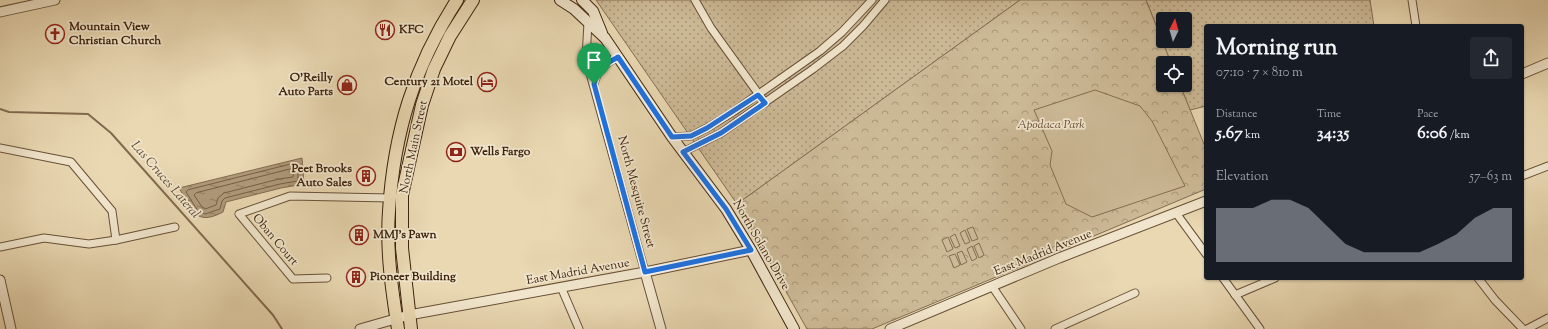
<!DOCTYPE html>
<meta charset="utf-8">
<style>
body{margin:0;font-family:"Sorts Mill Goudy",serif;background:#242831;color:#f1f3f6;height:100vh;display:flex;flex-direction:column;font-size:15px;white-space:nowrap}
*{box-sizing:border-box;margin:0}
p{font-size:13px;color:#9ea1a6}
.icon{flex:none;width:22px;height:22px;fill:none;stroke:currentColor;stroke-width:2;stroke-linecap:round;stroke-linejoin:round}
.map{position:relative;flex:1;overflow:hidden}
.sheet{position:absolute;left:1204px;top:24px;width:320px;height:256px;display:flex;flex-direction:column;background:#171b24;border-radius:4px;box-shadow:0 1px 3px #0004}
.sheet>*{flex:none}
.needle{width:26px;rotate:5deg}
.controls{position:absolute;left:1156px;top:12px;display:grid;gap:8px}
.controls a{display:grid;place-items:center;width:36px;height:36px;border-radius:4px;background:#171b24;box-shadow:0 1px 3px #0004;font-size:20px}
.pin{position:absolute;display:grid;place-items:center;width:34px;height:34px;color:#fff;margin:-41px -17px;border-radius:50% 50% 50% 0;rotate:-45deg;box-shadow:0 0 4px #0007}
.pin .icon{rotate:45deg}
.round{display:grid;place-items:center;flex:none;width:42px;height:42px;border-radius:4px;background:#242831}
.summary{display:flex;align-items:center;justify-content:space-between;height:68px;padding:0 12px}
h1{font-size:22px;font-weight:700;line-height:30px}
.metrics{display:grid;grid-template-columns:repeat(3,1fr);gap:6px;height:68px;padding:4px 12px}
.metrics div{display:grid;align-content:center}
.metrics b{font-size:17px;font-weight:700}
.metrics small{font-size:11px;font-weight:400}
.metrics p{font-size:11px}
.chart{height:112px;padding:8px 12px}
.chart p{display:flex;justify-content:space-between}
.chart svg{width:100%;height:72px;margin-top:4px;fill:#8c9099;opacity:.7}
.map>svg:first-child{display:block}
</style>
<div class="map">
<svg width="1548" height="329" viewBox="0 0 1548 329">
<defs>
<pattern id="grass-dots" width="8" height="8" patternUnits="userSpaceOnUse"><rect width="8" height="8" fill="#ccb996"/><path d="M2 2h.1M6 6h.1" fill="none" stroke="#a79679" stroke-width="1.8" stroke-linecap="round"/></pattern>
<pattern id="forest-crowns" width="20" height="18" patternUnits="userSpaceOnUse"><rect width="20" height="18" fill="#ccb996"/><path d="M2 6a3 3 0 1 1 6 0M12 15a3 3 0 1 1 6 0" fill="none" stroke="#a79679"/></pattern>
<pattern id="water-ripples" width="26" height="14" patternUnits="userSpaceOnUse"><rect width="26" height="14" fill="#af9a7a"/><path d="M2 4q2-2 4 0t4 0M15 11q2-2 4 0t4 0" fill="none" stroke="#907d62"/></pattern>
</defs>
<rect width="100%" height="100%" fill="#e9d8b2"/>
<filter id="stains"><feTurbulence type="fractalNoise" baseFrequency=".005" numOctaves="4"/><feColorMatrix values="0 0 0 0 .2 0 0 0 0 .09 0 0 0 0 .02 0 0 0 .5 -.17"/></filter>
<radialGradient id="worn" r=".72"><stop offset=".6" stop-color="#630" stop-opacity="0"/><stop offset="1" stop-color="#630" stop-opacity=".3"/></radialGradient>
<g fill="url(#grass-dots)" stroke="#846e52" fill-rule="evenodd">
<polygon points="596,0 1020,0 737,204"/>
<path d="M1146 0H1370L1374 26H1206V106L1190 110 1180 85H1185V63H1171ZM1163 19H1185V41H1163Z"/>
</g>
<polygon fill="url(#forest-crowns)" stroke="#846e52" points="1020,0 1146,0 1171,63 1163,63 1163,85 1180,85 1206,149 1206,189 872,329 807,329 737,204"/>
<g fill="#ccb996" stroke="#846e52">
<polygon points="1095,90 1140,106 1152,121 1185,186 1092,217 1066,204 1050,165 1052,151 1034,110"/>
<polygon points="973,227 978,239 972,241 967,229"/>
<polygon points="965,230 970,242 965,244 960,233"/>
<polygon points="955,234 960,246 955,248 950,237"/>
<polygon points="948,237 953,249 947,252 942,240"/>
<polygon points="979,243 984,255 979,258 974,246"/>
<polygon points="972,246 977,258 972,261 967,249"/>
<polygon points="962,251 967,262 961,265 957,253"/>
<polygon points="955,254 960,265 954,268 949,256"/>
</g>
<path fill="url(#water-ripples)" stroke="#816a4f" d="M302 158 304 184 281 188 226 202 223 212C195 227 192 209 179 188Z"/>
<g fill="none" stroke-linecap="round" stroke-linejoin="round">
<g stroke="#765e44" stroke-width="1">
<polygon points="296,163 298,165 298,181 280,184 225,198 222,201 220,209 205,214 198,211 186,192 188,190"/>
<polygon points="291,169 294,171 293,177 279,179 224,193 218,198 216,205 205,209 202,207 194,195 196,193"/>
</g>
<polyline stroke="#816a4f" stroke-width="2" points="0,109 9,112 88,114 111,133 273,315 282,329"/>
<defs>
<g id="minor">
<polyline points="695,0 711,28 765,103"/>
<polyline points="1412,0 1416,26"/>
<polyline points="588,22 586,59 645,272"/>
<path d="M594 84C599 66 603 66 618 57"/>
<polyline points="672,137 691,136 707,128 733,112 820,51 842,32 872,0"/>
<polyline points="0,148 71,162 112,211 116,240"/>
<polyline points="683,152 721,133 813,69 843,46 863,26 885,0"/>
<polyline points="1522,176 1548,166"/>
<polyline points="1176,213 1206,254"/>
<polyline points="0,247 44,238 89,244 116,240 175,227"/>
<polyline points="327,278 293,279 239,214 290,196 390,198"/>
<polyline points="1223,278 1260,329"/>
<polyline points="1478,278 1495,300 1523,329"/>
<polyline points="992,286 1021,329"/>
<polyline points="561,287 579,329"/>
<polyline points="1235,295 1275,278"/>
<polyline points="1055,329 1135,293"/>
<polyline points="1527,329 1548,318"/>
</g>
<g id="tertiary">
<polyline points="0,12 55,0"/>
<polyline points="1522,74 1548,63"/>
<polyline points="645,272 661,329"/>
<polyline points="0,280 11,329"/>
<polyline points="360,329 409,315 645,272 751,250"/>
<polyline points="890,329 1059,258 1206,201"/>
</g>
<g id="secondary">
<polyline points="560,0 574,9 605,38 672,137 726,209 751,250 794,329"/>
<polyline points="582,0 593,11 602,33"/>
</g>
<g id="primary">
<path d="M398 329C392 291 386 250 389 211 394 132 414 67 457 0"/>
<polyline points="411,329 402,248 402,195 422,105 434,69 450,36 473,0"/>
</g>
</defs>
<use href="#minor" stroke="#685037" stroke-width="9"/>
<use href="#tertiary" stroke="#685037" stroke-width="11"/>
<use href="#secondary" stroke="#3d230e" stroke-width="12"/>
<use href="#primary" stroke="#3d230e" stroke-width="14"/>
<use href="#minor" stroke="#f1e6cd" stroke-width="7"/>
<use href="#tertiary" stroke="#f1e6cd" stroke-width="9"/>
<use href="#secondary" stroke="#f1e6cd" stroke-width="10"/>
<use href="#primary" stroke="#e9d8b2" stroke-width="12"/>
</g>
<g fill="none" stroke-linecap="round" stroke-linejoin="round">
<defs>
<path id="route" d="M618 57 672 137 691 136 707 128 758 95 765 103 721 133 683 152 726 209 751 250 645 272 594 84C599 66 603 66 618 57Z"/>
</defs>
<use href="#route" stroke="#fff" stroke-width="8"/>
<use href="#route" stroke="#1a73e8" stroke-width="5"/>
</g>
<defs>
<symbol id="restaurant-ring" viewBox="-11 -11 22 22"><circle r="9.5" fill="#f1e6cd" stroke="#8f2418" stroke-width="1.5"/><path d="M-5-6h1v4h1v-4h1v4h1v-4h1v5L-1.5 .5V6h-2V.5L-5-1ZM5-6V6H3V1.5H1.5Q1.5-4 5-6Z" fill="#8f2418"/></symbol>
<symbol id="church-ring" viewBox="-11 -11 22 22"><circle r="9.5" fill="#f1e6cd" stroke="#8f2418" stroke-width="1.5"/><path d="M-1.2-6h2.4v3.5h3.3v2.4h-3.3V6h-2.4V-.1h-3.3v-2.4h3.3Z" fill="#8f2418"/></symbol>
<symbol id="hotel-ring" viewBox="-11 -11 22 22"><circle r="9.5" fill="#f1e6cd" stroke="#8f2418" stroke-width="1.5"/><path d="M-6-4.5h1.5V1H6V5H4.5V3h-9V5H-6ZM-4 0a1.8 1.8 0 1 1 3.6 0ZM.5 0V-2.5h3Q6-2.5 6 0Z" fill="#8f2418"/></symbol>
<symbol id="shop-ring" viewBox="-11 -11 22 22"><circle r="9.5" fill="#f1e6cd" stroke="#8f2418" stroke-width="1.5"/><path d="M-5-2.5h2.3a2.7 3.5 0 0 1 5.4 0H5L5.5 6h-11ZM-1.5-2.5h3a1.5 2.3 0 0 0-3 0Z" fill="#8f2418"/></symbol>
<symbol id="bank-ring" viewBox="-11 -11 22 22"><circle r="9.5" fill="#f1e6cd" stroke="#8f2418" stroke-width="1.5"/><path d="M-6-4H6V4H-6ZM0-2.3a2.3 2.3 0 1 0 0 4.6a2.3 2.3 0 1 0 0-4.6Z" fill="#8f2418"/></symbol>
<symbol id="building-ring" viewBox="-11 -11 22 22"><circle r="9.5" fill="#f1e6cd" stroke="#8f2418" stroke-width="1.5"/><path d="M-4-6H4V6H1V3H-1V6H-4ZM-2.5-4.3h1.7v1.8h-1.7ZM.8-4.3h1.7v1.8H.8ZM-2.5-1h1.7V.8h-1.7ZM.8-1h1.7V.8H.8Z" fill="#8f2418"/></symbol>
</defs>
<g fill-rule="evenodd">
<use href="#restaurant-ring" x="374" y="19" width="22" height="22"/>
<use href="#church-ring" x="44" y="23" width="22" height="22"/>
<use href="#hotel-ring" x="476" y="71" width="22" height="22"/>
<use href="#shop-ring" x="336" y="74" width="22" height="22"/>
<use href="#bank-ring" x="445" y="141" width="22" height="22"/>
<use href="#building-ring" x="355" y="165" width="22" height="22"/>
<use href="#building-ring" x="348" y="224" width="22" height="22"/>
<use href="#building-ring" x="345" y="266" width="22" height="22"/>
</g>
<g text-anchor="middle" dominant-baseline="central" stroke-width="3.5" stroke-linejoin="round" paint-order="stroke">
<g font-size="12" font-weight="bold" fill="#3d230e" stroke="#f1e6cd" text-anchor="start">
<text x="69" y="27">Mountain View<tspan x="69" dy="14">Christian Church</tspan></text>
<text x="399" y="30">KFC</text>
<text x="333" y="78" text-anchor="end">O'Reilly<tspan x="333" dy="14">Auto Parts</tspan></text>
<text x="473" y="82" text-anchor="end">Century 21 Motel</text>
<text x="470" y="152">Wells Fargo</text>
<text x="352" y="169" text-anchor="end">Peet Brooks<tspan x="352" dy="14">Auto Sales</tspan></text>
<text x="373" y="235">MMJ's Pawn</text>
<text x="370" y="277">Pioneer Building</text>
</g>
<g font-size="12" font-style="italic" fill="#614830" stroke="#f1e6cd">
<text x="1051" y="125">Apodaca Park</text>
</g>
<g font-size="12" fill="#3d230e" stroke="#f1e6cd">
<text transform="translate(414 147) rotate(-78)">North Main Street</text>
<text transform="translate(636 192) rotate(75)">North Mesquite Street</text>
<text transform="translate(275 240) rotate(50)">Oban Court</text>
<text transform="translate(761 245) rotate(60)">North Solano Drive</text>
<text transform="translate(1043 253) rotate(-22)">East Madrid Avenue</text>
<text transform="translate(578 272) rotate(-10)">East Madrid Avenue</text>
</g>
<g font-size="13" font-style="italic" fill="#5f472e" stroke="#f1e6cd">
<text transform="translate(165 180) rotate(49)">Las Cruces Lateral</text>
</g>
</g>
<rect width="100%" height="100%" filter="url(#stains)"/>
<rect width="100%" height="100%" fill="url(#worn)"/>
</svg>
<div class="controls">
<a><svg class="needle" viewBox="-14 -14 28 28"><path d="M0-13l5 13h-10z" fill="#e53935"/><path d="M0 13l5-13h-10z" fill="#9ea1a6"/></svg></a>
<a><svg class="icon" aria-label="locate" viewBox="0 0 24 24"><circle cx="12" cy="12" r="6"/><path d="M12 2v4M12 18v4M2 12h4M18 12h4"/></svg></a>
</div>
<div class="pin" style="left:594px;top:84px;background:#1e9e55"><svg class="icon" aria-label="arrive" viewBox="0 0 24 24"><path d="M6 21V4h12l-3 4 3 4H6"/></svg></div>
<section class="sheet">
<div class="summary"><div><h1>Morning run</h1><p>07:10 · 7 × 810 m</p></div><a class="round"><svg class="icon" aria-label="share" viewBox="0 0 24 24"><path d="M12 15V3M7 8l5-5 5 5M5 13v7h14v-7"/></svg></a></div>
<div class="metrics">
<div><p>Distance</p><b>5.67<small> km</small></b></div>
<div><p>Time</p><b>34:35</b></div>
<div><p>Pace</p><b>6:06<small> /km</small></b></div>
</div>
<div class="chart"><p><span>Elevation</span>57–63 m</p>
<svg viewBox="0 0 160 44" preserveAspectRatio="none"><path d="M0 44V11L10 11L20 11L30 6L40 6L50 11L60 22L70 33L80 38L90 38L100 38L110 38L120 33L130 27L140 17L150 11L160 11V44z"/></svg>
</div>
</section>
</div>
